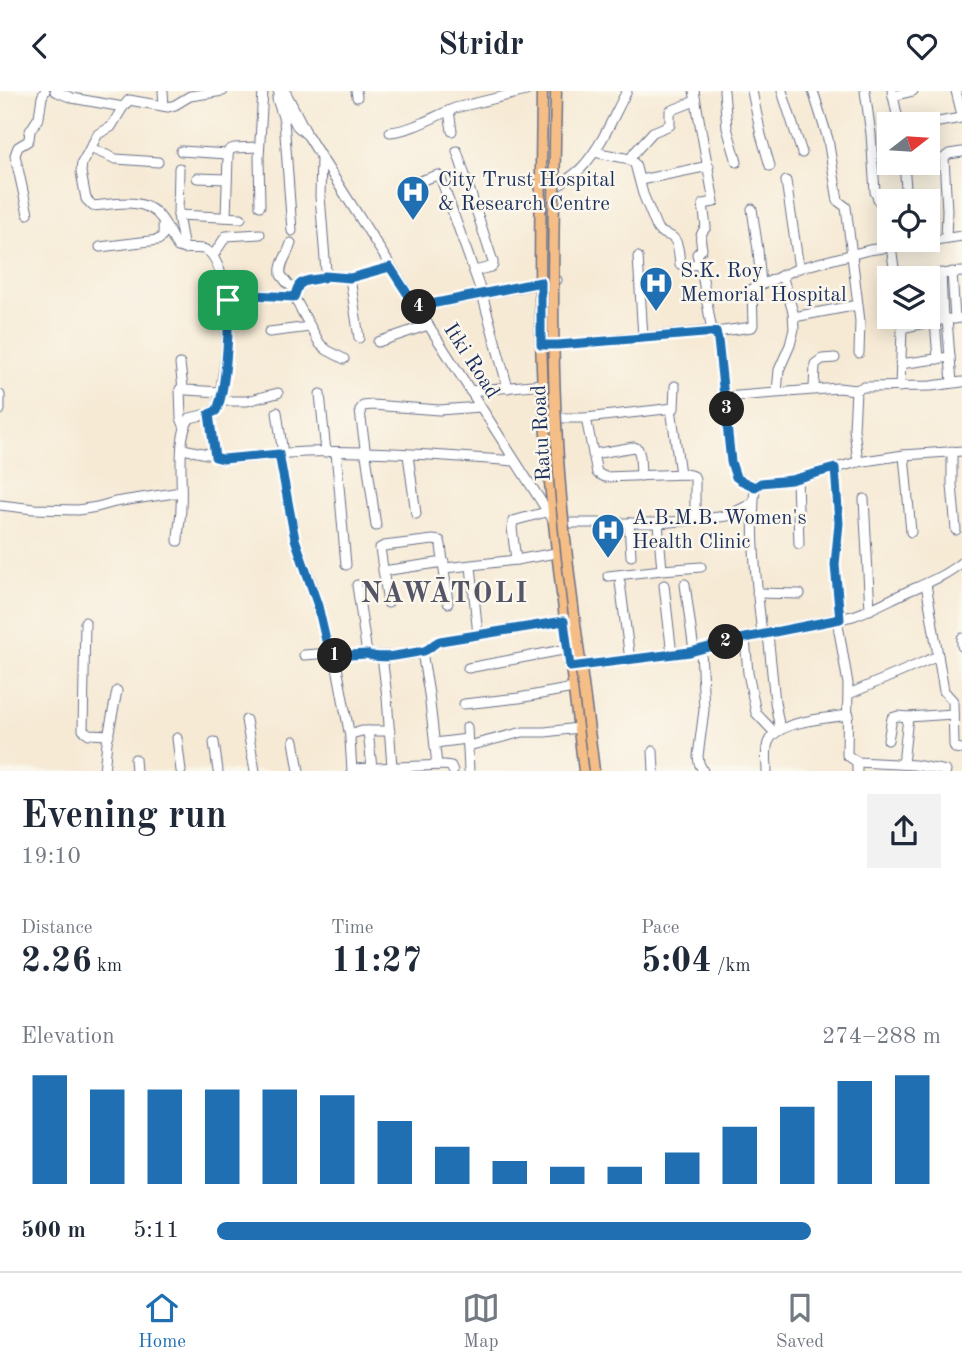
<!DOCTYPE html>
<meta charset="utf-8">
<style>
body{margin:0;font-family:"Old Standard TT",serif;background:#f2f2f3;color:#1f2937;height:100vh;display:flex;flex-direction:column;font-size:26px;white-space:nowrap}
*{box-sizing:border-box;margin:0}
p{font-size:23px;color:#747a83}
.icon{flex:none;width:38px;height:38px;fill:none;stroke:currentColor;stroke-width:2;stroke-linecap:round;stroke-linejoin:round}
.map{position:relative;height:680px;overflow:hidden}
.panel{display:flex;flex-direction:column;background:#fff;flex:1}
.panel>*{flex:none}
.needle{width:46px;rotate:73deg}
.buttons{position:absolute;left:877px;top:21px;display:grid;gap:14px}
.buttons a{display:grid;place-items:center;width:63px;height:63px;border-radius:0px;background:#fff;box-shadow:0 4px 18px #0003;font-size:35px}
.pin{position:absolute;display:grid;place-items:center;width:60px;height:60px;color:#fff;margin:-30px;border-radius:14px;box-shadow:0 4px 10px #0006}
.km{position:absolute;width:35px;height:35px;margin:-18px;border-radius:50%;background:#222;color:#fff;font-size:19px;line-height:35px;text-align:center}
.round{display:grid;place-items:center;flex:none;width:74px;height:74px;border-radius:0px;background:#f2f2f3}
.head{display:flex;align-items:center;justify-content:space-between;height:119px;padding:0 21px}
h1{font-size:38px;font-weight:600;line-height:52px}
.figures{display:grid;grid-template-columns:repeat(3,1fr);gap:10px;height:119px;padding:7px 21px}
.figures div{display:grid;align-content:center}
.figures b{font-size:35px;font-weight:600}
.figures small{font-size:19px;font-weight:400}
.figures p{font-size:19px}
.chart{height:196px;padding:14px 21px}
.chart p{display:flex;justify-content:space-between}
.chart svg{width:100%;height:126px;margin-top:7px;stroke:#1f6fb2;stroke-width:6}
ul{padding:0 21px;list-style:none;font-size:23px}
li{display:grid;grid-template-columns:112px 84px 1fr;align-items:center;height:52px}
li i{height:18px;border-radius:9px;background:#1f6fb2}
header{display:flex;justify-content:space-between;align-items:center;height:91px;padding:0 21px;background:#fff;font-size:32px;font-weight:600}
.tab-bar{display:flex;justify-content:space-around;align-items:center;height:98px;border-top:2px solid #e0e1e3;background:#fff;font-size:19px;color:#747a83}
.tab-bar a{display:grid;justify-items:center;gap:4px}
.tab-bar .current{color:#1f6fb2}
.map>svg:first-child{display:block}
</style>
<header><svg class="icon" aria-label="back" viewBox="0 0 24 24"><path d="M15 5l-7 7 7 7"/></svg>Stridr<svg class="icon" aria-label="heart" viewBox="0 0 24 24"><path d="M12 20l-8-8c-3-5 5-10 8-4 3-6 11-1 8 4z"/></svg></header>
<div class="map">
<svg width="962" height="680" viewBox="0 0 962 680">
<rect width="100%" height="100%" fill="#fbf7ec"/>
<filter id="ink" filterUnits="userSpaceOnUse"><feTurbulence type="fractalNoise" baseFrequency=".0143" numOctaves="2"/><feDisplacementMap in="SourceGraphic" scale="14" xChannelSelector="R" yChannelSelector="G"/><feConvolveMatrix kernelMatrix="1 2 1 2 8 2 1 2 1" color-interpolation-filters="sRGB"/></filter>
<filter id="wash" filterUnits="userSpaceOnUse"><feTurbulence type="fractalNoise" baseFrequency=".00686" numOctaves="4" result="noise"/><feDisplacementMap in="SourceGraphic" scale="28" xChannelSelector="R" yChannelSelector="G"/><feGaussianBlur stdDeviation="1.57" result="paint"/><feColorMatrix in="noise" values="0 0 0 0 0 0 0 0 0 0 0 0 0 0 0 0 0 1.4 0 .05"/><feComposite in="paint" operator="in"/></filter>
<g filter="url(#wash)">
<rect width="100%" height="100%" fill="#f6ead5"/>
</g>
<g filter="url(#ink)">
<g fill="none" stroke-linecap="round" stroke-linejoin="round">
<defs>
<g id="minor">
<polyline points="55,0 72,7 123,16"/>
<polyline points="163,0 164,15"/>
<path d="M223 0 190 5 175 14 168 16 129 9 123 16 111 36 98 43 82 72 81 81 86 108 93 115C116 113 145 105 161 127 168 136 171 147 178 156 189 160 198 155 206 159 218 164 225 197 228 209"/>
<polyline points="278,0 297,35 308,45 321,66 553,429 567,432 658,432 695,429 727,425 753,412"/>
<polyline points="285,0 306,41"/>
<polyline points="356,0 357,6"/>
<path d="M694 0 714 111 703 113 706 136C699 145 700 147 702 158L697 163 702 183 712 240"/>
<polyline points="724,0 727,37 737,71"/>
<polyline points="752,0 761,44 770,75"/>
<polyline points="782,0 802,62"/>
<polyline points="813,0 828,48 838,110 846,116 860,230 859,262"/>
<polyline points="865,0 871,43 875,101 879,110 886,110 889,113"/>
<polyline points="892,0 899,33"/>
<polyline points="893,5 913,0"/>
<polyline points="277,8 284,29 292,140"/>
<polyline points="449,20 452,40"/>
<polyline points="928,33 961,27 962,24 956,0"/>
<path d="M390 41C413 39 433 26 455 17L526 0"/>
<polyline points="90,57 116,68 158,71"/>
<polyline points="181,60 228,63"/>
<polyline points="457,60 493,171 493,174 491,176 474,180"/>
<path d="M594 61 625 67 630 69 635 73 643 103 657 137C662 144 665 142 672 146 679 150 679 166 680 173L684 175 699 173"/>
<polyline points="630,69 634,62 653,41 670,34 670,20 695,10"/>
<polyline points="904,72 907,110"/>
<polyline points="179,77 178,124 184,158"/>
<polyline points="197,87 227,88"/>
<polyline points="640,89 709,75"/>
<polyline points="786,90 799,177"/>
<polyline points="411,93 438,84 441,88 482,203 508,297"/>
<path d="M559 94C568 88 578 82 585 73 603 52 614 24 627 0"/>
<polyline points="260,115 259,66 263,0"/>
<polyline points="752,118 758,159 761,194"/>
<polyline points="28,123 15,64 18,56 28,50 29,48 30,40 39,26 42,6 45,0"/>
<polyline points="178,124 241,127"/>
<polyline points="226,126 228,66 229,59 234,57 259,56"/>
<polyline points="946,147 947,119 944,67 949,63 962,61"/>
<path d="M291 152C288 164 279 172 281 184L288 193 297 199"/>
<polyline points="891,155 894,177 898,185 907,186 962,181"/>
<path d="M100 156 158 149C165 145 163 140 163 134"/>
<polyline points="213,165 226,145 260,143"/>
<polyline points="638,166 643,246"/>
<polyline points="952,181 955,228"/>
<polyline points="941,182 943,229"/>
<polyline points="325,185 350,187 359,247"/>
<polyline points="350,187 390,176"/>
<polyline points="294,206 320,253 327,259 344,268"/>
<polyline points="417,216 557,189"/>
<polyline points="794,226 858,214"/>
<polyline points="947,228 952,292"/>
<polyline points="935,230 938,268"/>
<polyline points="269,241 310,236"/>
<polyline points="716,241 752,236 753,234 752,198 799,177 869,159 962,145"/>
<polyline points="378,251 428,234"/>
<path d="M541 254H558L712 240 716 241 718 249 731 371C735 388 740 389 755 396"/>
<polyline points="180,273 183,297 186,299 221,301"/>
<polyline points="900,273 950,266"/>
<polyline points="900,296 902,238 906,236 940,229 962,227"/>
<polyline points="180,298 181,327 185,337"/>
<polyline points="814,298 815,273 822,268 835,267"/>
<polyline points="470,300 543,293"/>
<polyline points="777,301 779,279 790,254 794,238 793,221 782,184"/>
<polyline points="320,303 326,361"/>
<polyline points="0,304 0,319"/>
<polyline points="725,306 838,297 856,299"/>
<polyline points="220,310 247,310 278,302"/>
<polyline points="671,317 680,383"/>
<polyline points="277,321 283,363"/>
<path d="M209 323 214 363 219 368C248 368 276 362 305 361 375 359 445 365 515 370"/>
<polyline points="550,327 586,327 597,382 605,386 686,383 694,385 695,389 695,429"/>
<polyline points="586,327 674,317 675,295"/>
<polyline points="183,358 207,363 212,362 214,363"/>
<polyline points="952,360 952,394 956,439"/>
<polyline points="336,361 346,474"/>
<polyline points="279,363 295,448 311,491 329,558 337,576 350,646"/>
<polyline points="593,363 634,356 638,358 640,365 641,385"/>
<polyline points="408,364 416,423"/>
<polyline points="904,364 911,441"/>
<polyline points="858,371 854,338 856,299 863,296 931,295 962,291"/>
<polyline points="835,377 839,432 835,474 840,528"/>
<polyline points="797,387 799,453"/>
<polyline points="864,408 870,519"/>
<polyline points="0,414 34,418 78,419 97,416 115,411 181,401"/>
<polyline points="629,432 631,465"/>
<polyline points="376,435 361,328 360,319 363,315 372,314 439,319 480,316"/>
<path d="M178 450C178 438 181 427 181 416 183 393 176 345 190 327L211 322 218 316 226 264 229 205 235 202 294 206 296 204 300 192 323 187 326 181 320 105 321 68"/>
<polyline points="516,469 512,437 513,430 546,421"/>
<polyline points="471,475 478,544"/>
<polyline points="445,477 516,469 556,462"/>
<polyline points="662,479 701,476"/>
<polyline points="383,480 444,471"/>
<polyline points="608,485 662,479 658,432"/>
<polyline points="620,491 630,569"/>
<polyline points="685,493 694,560"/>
<polyline points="926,493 944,600 953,610 954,654 955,657 962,658"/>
<path d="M357 494 367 563C376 567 416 564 426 560 432 557 434 552 441 550L564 530"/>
<polyline points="664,494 672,564"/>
<polyline points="757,502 800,503"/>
<polyline points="388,512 380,457 384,455 433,449 440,450 441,454 448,512"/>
<polyline points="837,528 848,593 847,664 857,671 857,680"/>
<polyline points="85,531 83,639 89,643 109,644"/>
<polyline points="768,543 775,611 780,639"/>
<path d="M762 544C757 495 750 445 755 396L757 393 791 389 858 371 904 364 962 360"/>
<polyline points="745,547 748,582 756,622 775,642"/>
<polyline points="962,547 962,555"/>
<polyline points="701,559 704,619 698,665 699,672 703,680"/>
<polyline points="422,561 429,603 437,674"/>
<polyline points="304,564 330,562"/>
<polyline points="332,565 367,563"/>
<polyline points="382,565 387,606 392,676"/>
<path d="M576 575 689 561 735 549 853 525C871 519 887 510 904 502 924 493 944 486 962 471"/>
<polyline points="468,577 568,558"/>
<polyline points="849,603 938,565"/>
<polyline points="464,613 519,607 573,597"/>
<polyline points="246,629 255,680"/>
<polyline points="467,636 469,680"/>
<polyline points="368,640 372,677"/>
<polyline points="177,647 181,680"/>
<polyline points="888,649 892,627 898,625 908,626"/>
<polyline points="294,650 299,680"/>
<polyline points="214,651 218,680"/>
<polyline points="435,652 467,648"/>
<polyline points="468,655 523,641 545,641 578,637"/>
<polyline points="653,660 654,680"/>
<polyline points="135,668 136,680"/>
<polyline points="857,671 915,674 946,680"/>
<polyline points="903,673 908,626 953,623"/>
<polyline points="352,678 444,674 451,675 453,680"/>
<polyline points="104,680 107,651 117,600"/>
<polyline points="352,680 350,648 351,643 362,640 390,640"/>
<path d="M767 680C767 671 765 660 768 652 775 630 828 627 849 624"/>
</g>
<path id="major" d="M542 0C541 110 537 221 545 330 553 447 570 563 584 680"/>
</defs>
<use href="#minor" stroke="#687088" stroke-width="11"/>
<use href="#major" stroke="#687088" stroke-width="13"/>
<use href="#minor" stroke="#fff" stroke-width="9"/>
<use href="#major" stroke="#f6be87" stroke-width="10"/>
<defs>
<path id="major-bridge" d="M556 0C554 117 550 234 557 351 563 461 581 570 594 680"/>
</defs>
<use href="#major-bridge" stroke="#687088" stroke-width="13" stroke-linecap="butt"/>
<use href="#major-bridge" stroke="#f6be87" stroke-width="10"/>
</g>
</g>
<g fill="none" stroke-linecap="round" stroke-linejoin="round" filter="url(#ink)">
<defs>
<path id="route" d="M390 176 416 216 541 191V254H558L716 241 718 249 731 371 736 386 740 389 755 396 761 392 791 389 835 377 839 432 835 474 840 528 735 549 690 561 570 576 564 530 440 550C433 552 431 558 424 560 408 562 382 570 367 563L332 565 328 558 318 515 295 448 279 363 223 368 215 366 209 323 216 320C225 305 227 261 228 242 228 230 225 213 231 203L294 206C296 203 296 199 298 196 301 188 315 189 323 187L325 185 350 187Z"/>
</defs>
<use href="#route" stroke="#fff" stroke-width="14"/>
<use href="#route" stroke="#1f6fb2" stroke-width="9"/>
</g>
<defs>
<symbol id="hospital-pin" viewBox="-11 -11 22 30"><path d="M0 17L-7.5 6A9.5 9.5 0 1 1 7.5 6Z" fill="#1f6fb2" stroke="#fbf7ec"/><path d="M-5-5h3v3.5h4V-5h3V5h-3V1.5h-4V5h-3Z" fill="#fff"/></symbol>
</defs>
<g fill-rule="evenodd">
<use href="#hospital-pin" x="394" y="82" width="38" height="52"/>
<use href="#hospital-pin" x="637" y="173" width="38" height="52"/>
<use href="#hospital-pin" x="589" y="420" width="38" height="52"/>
</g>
<g text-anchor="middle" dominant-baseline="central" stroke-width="5" stroke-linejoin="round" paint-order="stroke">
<g font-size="21" fill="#1b2f5e" stroke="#fbf7ec" text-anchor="start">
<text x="438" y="89">City Trust Hospital<tspan x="438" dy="24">&amp; Research Centre</tspan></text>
<text x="680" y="180">S.K. Roy<tspan x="680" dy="24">Memorial Hospital</tspan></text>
<text x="632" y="427">A.B.M.B. Women's<tspan x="632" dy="24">Health Clinic</tspan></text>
</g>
<g font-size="21" fill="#1b2f5e" stroke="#fbf7ec">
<text transform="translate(471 270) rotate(57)">Itki Road</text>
<text transform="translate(542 342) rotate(-93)">Ratu Road</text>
</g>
<g font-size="28" font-weight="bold" letter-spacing="2" fill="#545667" stroke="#fbf7ec">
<text x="445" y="504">NAWĀTOLI</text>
</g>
</g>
</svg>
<div class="buttons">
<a><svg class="needle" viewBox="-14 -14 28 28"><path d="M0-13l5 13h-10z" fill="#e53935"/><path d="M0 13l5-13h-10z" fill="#747a83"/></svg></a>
<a><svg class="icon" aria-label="locate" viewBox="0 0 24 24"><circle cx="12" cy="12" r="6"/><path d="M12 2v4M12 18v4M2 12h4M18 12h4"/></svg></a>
<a><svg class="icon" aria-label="layers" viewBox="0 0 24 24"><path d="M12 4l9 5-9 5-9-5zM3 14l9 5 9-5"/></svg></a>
</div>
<div class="pin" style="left:228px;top:209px;background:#1e9e55"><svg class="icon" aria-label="arrive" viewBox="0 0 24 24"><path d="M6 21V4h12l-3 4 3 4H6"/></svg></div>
<b class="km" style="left:335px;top:565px">1</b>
<b class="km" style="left:726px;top:551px">2</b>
<b class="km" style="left:727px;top:318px">3</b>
<b class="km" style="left:419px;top:216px">4</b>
</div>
<section class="panel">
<div class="head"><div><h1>Evening run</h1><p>19:10</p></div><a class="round"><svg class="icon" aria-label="share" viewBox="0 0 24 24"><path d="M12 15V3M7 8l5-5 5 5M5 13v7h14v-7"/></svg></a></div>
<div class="figures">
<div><p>Distance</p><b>2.26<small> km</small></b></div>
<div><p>Time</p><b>11:27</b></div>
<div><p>Pace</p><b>5:04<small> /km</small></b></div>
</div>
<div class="chart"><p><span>Elevation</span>274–288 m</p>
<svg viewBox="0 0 160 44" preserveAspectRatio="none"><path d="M5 44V6M15 44V11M25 44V11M35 44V11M45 44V11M55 44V13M65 44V22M75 44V31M85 44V36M95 44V38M105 44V38M115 44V33M125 44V24M135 44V17M145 44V8M155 44V6"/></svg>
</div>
<ul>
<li><b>500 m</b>5:11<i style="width:82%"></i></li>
</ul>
</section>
<nav class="tab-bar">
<a class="current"><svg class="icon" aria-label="home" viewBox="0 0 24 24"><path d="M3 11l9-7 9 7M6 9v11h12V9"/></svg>Home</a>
<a><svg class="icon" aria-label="map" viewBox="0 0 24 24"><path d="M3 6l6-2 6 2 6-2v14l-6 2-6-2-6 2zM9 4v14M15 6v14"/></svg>Map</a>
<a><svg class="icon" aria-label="saved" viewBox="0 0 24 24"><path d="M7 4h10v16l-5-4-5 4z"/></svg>Saved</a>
</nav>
